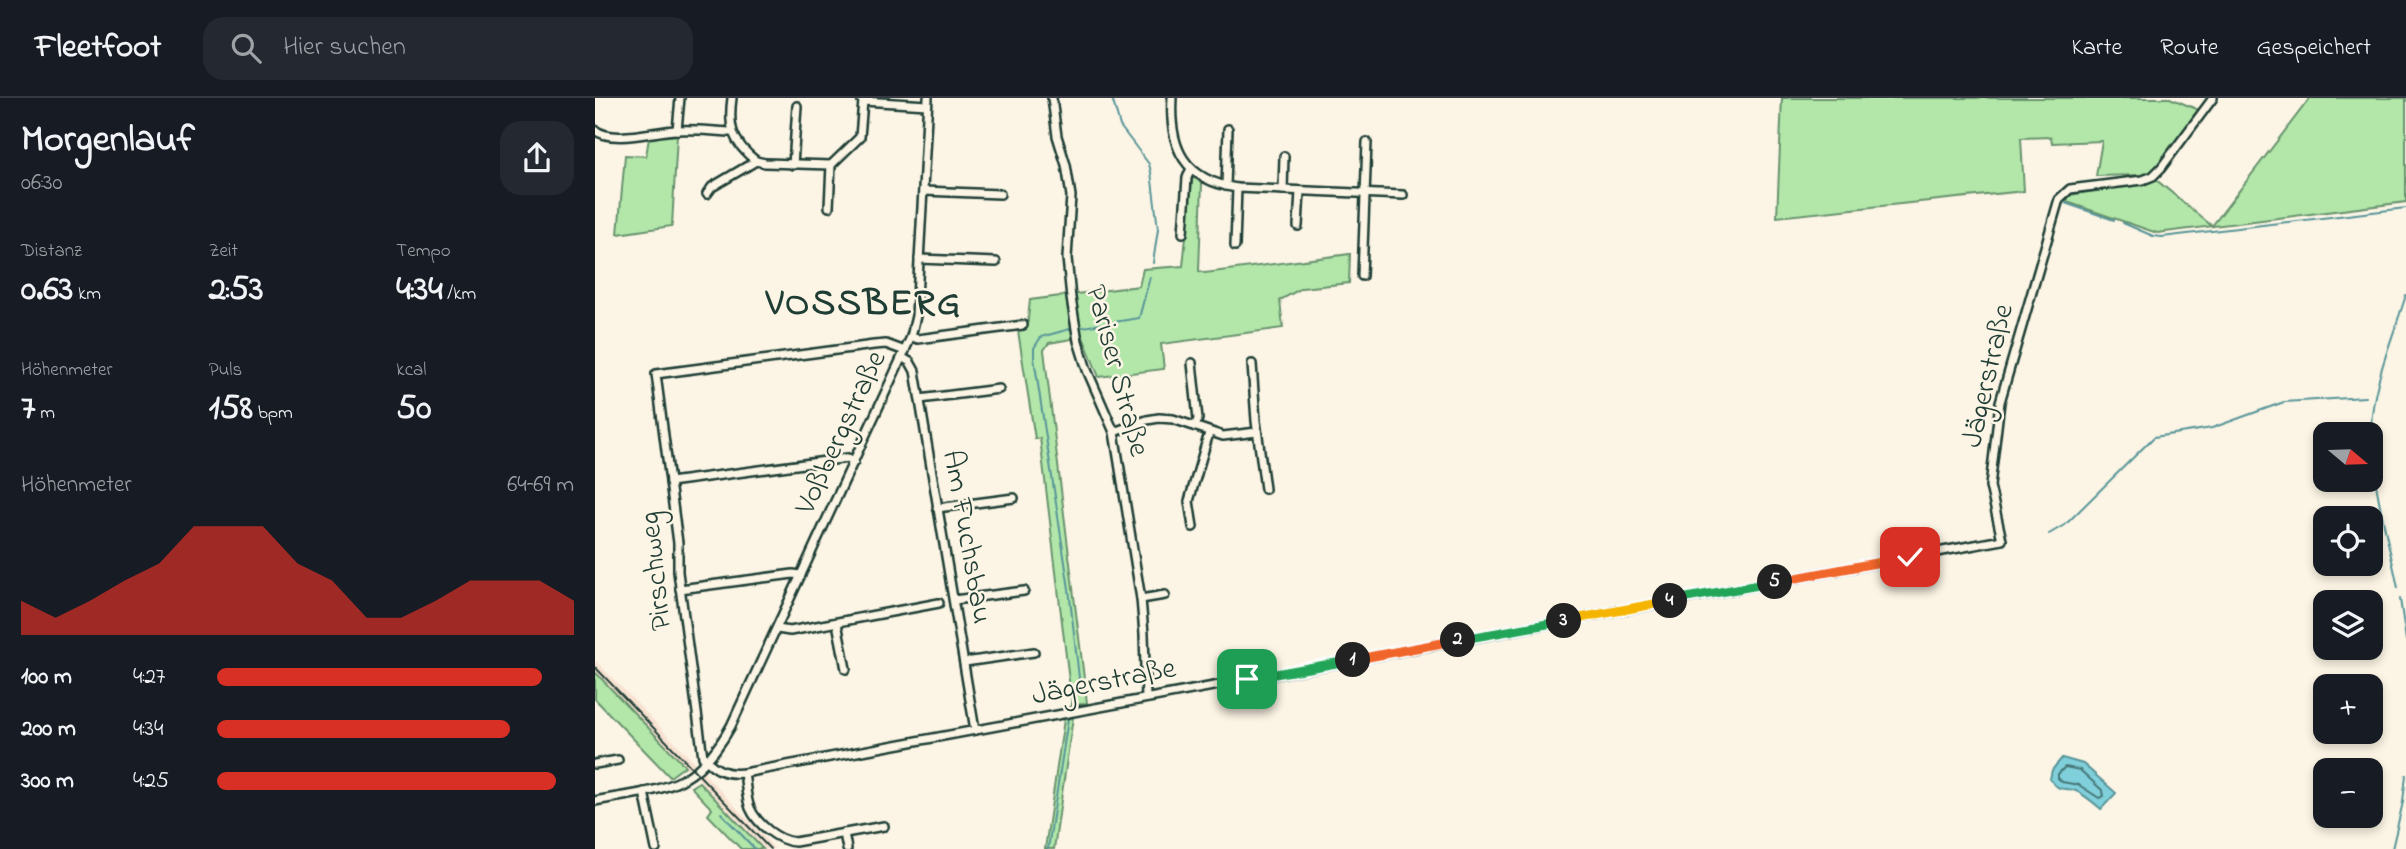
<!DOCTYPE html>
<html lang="de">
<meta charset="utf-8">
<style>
body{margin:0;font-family:"Indie Flower",sans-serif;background:#242831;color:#f1f3f6;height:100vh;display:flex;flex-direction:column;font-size:26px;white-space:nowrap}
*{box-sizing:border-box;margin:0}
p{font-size:23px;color:#9ea1a6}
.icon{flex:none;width:38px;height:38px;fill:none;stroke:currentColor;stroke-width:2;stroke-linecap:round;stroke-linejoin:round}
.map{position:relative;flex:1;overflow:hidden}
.sheet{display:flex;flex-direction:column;background:#171b24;width:595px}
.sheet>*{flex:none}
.needle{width:46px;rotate:109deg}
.tools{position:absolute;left:1718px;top:324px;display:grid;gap:14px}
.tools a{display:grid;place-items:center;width:70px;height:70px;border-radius:14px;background:#171b24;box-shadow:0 4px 10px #0003;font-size:35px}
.pin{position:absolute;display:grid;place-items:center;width:60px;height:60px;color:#fff;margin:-30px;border-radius:14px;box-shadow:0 4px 10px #0006}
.km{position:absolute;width:35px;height:35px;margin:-18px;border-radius:50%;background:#222;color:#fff;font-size:19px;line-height:35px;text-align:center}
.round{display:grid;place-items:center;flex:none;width:74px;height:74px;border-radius:21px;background:#242831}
.summary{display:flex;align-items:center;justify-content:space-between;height:119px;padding:0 21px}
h1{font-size:38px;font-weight:700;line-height:52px}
.metrics{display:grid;grid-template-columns:repeat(3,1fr);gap:10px;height:119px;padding:7px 21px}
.metrics div{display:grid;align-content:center}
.metrics b{font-size:35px;font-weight:700}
.metrics small{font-size:19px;font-weight:400}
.metrics p{font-size:19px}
.chart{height:196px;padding:14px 21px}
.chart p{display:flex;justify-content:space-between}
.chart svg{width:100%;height:126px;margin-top:7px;fill:#d93025;opacity:.7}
ul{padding:0 21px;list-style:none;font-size:23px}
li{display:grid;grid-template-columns:112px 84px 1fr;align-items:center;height:52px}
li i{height:18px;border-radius:9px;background:#d93025}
header{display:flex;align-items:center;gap:42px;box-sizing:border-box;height:98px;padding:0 35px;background:#171b24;border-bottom:2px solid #363941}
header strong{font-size:33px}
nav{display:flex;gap:38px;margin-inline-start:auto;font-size:24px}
.search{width:490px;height:63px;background:#242831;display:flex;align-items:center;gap:18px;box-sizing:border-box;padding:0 24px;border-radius:21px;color:#9ea1a6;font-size:26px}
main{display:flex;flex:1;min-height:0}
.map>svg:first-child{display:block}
</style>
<header>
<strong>Fleetfoot</strong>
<div class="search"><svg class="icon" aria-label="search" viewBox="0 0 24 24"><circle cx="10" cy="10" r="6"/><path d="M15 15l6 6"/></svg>Hier suchen</div>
<nav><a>Karte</a><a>Route</a><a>Gespeichert</a></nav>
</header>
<main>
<section class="sheet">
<div class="summary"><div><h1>Morgenlauf</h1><p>06:30</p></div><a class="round"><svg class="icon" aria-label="share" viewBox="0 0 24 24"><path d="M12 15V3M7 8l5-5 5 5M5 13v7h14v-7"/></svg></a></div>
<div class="metrics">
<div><p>Distanz</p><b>0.63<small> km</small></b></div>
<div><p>Zeit</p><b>2:53</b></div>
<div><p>Tempo</p><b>4:34<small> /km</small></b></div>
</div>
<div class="metrics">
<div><p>Höhenmeter</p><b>7<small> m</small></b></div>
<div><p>Puls</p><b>158<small> bpm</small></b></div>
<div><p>kcal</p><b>50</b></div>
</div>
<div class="chart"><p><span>Höhenmeter</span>64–69 m</p>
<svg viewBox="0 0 160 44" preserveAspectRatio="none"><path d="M0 44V32L10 38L20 32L30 25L40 19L50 6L60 6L70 6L80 19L90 25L100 38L110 38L120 32L130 25L140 25L150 25L160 32V44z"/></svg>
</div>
<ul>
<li><b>100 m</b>4:27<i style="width:91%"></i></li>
<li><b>200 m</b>4:34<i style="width:82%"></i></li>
<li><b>300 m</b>4:25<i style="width:95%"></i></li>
</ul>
</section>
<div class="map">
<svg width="1811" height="751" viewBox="0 0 1811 751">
<rect width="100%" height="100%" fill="#fcf5e5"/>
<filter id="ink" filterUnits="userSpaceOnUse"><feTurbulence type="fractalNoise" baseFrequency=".0143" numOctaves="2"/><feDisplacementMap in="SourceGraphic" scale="14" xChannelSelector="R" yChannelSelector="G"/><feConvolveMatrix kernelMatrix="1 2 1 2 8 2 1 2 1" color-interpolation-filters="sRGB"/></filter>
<g filter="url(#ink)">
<polygon fill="#f8e2d2" points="0,562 98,663 180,751 170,751 0,574"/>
<g fill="#b2e7a9" stroke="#68926e" stroke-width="2">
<polygon points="1187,0 1575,0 1604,12 1563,69 1554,75 1545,77 1501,78 1507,43 1457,45 1456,39 1426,40 1429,93 1182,119"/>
<polygon points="1715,0 1811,0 1811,104 1562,135 1472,104 1474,97 1546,86 1560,81 1617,128"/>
<polygon points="82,37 77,128 23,136 30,57 51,58 54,40"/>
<polygon points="600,80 607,85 604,173 610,175 755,156 754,185 707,190 685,202 688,230 566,246 569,271 504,279 488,239 454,245 449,252 492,605 477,608 445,340 440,341 423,233 432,230 435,202 544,188 548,171 588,168 597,81"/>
<polygon points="0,574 90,668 75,679 0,601"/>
<polygon points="478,619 459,751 450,751 469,621"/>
<polygon points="104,684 168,751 146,751 113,717 117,711 96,689"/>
</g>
<path fill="#80d0dc" stroke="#599599" stroke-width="2" d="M1467 660 1488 666 1521 695 1506 711C1499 705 1490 697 1481 693 1468 688 1466 696 1455 681L1457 672Z"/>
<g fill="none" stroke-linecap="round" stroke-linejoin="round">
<polygon stroke="#467877" stroke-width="2" points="1470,669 1485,672 1508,693 1509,698 1504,700 1484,687 1467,684 1463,680 1463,676"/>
<g stroke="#599599" stroke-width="2">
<polyline points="517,0 525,28 554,66 556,74 563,131 558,165"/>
<polyline points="1470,105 1519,122"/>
<polyline points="1528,125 1558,138 1567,139 1811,110"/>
<polyline points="488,229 544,220 555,179"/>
<polyline points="475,231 446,239 439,250 439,260 474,491 484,580 480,605"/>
<polyline points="1454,436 1471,426 1559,339 1617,330 1689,304 1770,299"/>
<path d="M1803 490C1793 440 1771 365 1777 316 1782 275 1799 236 1811 197"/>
<polyline points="1805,501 1811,542"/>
<polyline points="126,715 160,751"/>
<polyline points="453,751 473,621"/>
<polyline points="1797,751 1808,704 1811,677"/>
</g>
<defs>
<g id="minor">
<path d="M137 0C133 29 137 44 161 63L170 65 236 67 265 39 268 3 265 0"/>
<polyline points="457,0 462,38 471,67 476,98 472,160 476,200 483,243 492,272 519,334 546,501 549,536 551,600"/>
<path d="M577 0C574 50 589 82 642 90L808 97"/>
<polyline points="268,3 332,7"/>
<path d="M0 32C17 46 59 33 81 32 99 31 118 33 136 34"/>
<polyline points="82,32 85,0"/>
<polyline points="198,67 202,8"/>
<polyline points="631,88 633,31"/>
<polyline points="688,92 689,58"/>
<polyline points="328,93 405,96"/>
<polyline points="112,96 117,89 161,63"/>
<polyline points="234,109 236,67"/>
<polyline points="703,128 705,93"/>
<polyline points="588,135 592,80 596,70"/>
<polyline points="640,148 642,90"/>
<polyline points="324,161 401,164"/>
<polyline points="767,178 772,44"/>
<polyline points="316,239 323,241 428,227"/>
<path d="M310 253 291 246 279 247 61 276 83 445V474L108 659C121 672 130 677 149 675L1407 442 1395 388 1405 304 1464 101 1475 91 1548 82 1558 78 1566 70 1618 0"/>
<polyline points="308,260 315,264 320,273 380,632"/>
<polyline points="597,265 603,321 600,329"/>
<polyline points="657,266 661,323 670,391"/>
<polyline points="325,301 404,291"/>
<polyline points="519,334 552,322 564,320 578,321 628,338 662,334"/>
<polyline points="75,384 253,360 259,364"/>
<polyline points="342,410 419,400"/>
<polyline points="598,429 594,403 614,335"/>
<polyline points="85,491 198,476 206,477"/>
<polyline points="546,501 570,497"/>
<polyline points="359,502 429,493"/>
<polyline points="242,525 251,571"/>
<polyline points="182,531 195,533 344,505"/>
<polyline points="370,564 439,554"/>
<polyline points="0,666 23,662"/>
<path d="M149 675C151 686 151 700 155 710 162 726 183 743 200 744L289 728"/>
<polyline points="49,694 61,751"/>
<path d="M0 703C68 690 99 694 136 628L316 239 321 218 333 0"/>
<polyline points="249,735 252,751"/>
</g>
</defs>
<use href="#minor" stroke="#1f3d34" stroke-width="12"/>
<use href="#minor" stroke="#fcf5e5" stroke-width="7"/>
<polyline stroke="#1f3d34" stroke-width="2" points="0,569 175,751"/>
</g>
</g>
<g fill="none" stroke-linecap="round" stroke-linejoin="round" filter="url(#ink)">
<defs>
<polyline id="split-1" points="652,581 758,562"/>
<polyline id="split-2" points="758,562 863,542"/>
<polyline id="split-3" points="863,542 969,523"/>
<polyline id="split-4" points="969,523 1075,503"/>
<polyline id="split-5" points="1075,503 1180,484"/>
<polyline id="split-6" points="1180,484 1286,464"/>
<polyline id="split-7" points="1286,464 1315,459"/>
</defs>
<use href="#split-1" stroke="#fff" stroke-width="14"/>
<use href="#split-2" stroke="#fff" stroke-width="14"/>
<use href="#split-3" stroke="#fff" stroke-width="14"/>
<use href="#split-4" stroke="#fff" stroke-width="14"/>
<use href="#split-5" stroke="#fff" stroke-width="14"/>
<use href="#split-6" stroke="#fff" stroke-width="14"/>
<use href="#split-7" stroke="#fff" stroke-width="14"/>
<use href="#split-1" stroke="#22a559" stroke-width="9"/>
<use href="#split-2" stroke="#f0652b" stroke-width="9"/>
<use href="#split-3" stroke="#22a559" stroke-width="9"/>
<use href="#split-4" stroke="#f5b400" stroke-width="9"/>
<use href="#split-5" stroke="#22a559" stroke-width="9"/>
<use href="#split-6" stroke="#f0652b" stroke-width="9"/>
<use href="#split-7" stroke="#f5b400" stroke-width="9"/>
</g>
<g text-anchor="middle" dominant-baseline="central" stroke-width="5" stroke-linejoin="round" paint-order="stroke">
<g font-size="30" fill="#1f3d34" stroke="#fcf5e5">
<text transform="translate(521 273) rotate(75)">Pariser Straße</text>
<text transform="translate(1394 278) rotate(-77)">Jägerstraße</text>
<text transform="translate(247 335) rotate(-65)">Voßbergstraße</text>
<text transform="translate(371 439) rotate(80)">Am Fuchsbau</text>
<text transform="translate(62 473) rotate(-96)">Pirschweg</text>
<text transform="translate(509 585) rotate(-11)">Jägerstraße</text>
</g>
<g font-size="37" font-weight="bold" letter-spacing="2" fill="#1f3d34" stroke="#fcf5e5">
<text x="269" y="207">VOSSBERG</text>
</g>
</g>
</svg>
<div class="tools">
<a><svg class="needle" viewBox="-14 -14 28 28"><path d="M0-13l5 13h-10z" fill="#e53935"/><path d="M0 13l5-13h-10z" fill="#9ea1a6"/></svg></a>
<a><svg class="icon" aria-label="locate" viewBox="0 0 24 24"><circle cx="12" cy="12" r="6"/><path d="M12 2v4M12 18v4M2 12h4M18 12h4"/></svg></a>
<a><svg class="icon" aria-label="layers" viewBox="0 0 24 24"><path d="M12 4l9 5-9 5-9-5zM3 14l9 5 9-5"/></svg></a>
<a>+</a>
<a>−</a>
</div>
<div class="pin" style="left:652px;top:581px;background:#1e9e55"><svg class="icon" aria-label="arrive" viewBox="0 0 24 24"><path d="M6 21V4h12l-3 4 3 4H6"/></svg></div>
<div class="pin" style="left:1315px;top:459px;background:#d93025"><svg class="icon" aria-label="check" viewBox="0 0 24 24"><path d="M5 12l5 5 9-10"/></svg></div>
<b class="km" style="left:758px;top:562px">1</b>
<b class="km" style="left:863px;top:542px">2</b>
<b class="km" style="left:969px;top:523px">3</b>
<b class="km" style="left:1075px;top:503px">4</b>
<b class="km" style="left:1180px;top:484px">5</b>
</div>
</main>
